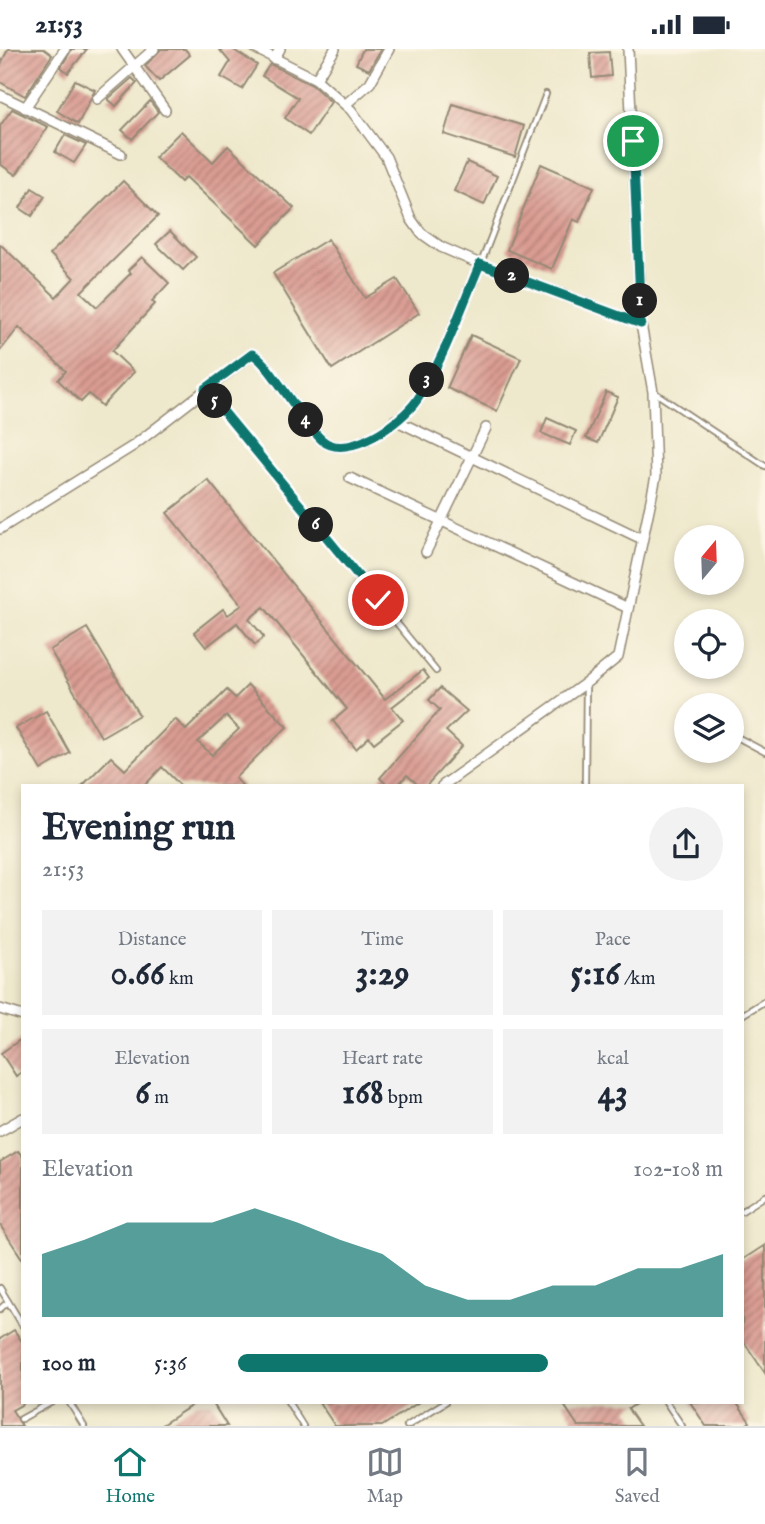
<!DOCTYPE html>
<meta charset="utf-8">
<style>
body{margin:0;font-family:"IM FELL English",serif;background:#f2f2f3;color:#1f2937;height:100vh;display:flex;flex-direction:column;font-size:26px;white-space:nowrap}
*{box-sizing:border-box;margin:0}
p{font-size:23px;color:#747a83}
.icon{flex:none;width:38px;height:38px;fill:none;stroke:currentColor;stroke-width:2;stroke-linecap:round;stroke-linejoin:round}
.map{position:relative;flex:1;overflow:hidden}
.details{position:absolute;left:21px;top:735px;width:723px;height:620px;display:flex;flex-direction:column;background:#fff;border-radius:0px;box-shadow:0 4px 10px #0003}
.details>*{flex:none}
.needle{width:46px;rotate:19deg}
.tools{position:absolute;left:674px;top:476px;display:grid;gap:14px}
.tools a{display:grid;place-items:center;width:70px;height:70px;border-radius:50%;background:#fff;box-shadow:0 4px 10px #0003;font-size:35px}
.pin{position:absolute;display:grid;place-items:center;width:60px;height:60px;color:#fff;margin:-30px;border:4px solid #fff;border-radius:50%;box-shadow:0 2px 7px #0007}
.km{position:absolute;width:35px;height:35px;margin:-18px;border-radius:50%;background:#222;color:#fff;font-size:19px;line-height:35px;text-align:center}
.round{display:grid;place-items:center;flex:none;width:74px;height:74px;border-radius:37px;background:#f2f2f3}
.summary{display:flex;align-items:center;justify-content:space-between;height:119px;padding:0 21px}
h1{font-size:38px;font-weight:800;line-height:52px}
.metrics{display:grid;grid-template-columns:repeat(3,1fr);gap:10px;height:119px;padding:7px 21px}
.metrics div{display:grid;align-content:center;border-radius:0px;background:#f2f2f3;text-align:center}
.metrics b{font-size:35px;font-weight:800}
.metrics small{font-size:19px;font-weight:400}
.metrics p{font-size:19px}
.chart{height:196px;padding:14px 21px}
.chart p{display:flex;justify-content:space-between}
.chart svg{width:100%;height:126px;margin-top:7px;fill:#0f766e;opacity:.7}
ul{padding:0 21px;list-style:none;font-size:23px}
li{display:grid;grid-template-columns:112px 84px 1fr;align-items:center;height:52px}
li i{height:18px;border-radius:9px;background:#0f766e}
.status{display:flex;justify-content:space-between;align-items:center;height:49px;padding:0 35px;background:#fff;direction:ltr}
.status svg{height:19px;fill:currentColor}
.tabs{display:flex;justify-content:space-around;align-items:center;height:98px;border-top:2px solid #e0e1e3;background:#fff;font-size:19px;color:#747a83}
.tabs a{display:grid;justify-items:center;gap:4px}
.tabs .current{color:#0f766e}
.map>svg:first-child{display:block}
</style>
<div class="status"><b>21:53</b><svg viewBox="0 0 49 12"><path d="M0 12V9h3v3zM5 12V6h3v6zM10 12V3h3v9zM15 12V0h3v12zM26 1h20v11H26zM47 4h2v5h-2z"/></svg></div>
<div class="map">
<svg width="765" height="1377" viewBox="0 0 765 1377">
<defs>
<pattern id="building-hatch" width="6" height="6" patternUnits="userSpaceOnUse" patternTransform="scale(1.75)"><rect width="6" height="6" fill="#da9c93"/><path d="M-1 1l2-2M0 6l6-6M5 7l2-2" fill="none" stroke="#b27f77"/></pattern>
</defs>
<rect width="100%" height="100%" fill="#fcf5e5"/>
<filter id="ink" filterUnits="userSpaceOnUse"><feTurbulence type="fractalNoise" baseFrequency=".0143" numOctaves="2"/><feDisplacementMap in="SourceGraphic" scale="14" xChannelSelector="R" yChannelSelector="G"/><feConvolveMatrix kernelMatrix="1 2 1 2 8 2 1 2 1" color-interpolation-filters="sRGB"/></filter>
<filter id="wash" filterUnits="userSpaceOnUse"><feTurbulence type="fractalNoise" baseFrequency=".00686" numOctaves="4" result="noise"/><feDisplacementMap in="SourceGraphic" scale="28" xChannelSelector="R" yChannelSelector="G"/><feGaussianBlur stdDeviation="1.57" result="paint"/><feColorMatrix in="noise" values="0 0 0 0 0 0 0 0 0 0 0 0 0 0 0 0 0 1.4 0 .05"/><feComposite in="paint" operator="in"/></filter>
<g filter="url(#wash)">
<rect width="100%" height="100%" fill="#eee8cc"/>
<g id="blocks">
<g fill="url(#building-hatch)" fill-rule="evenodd">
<polygon points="8,0 44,0 52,6 25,47 0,33 0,17"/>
<polygon points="72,0 87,0 68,24 61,18"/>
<polygon points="161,0 185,0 190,6 159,32 145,17"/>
<polygon points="219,0 232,0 257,16 242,40 221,28 230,13"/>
<polygon points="363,0 381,0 369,21 356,15"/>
<polygon points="609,3 611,27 592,29 590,4"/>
<polygon points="270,15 312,36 331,53 309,86 285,69 298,49 262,27"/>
<polygon points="132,29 137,34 116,57 108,50"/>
<polygon points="75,31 95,41 78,75 57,62"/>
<polygon points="150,52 158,63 132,90 122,81"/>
<polygon points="453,55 524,77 515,108 444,85"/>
<polygon points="12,60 48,78 16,126 0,115 0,77"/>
<polygon points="181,82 213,113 228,97 294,159 258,196 186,128 181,133 155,108"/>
<polygon points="65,86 86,96 74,114 55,103"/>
<polygon points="467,113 497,127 484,156 454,142"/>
<polygon points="541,115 594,138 579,173 573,170 552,220 507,201"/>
<polygon points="123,132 158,167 81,243 97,258 131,224 128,221 142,208 169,234 152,252 155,255 112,302 134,323 102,357 89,345 81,353 58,331 66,322 19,278 0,302 0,195 56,248 74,229 50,205"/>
<polygon points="32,139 45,147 32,167 20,159"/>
<polygon points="170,182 196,208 183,221 156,195"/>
<polygon points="328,190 365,249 397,230 419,264 332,320 273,224"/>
<polygon points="471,286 521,309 497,362 447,339"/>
<polygon points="606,343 618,348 598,394 586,389"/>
<polygon points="547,369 576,382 570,396 541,384"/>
<polygon points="208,431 385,650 423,621 429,629 392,658 403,671 374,694 369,688 356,700 333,672 347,660 264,558 249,570 264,588 255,596 237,574 206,598 194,583 223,560 228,566 242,556 167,464"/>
<polygon points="87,579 139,666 101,688 50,601"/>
<path d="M248 636 287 678 235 729 243 737H181L162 718 144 737H82L111 708 125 721 175 670 186 681 227 641 235 649ZM226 667 239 680 212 706 198 693Z"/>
<polygon points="440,639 467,662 446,682 462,697 426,737 419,737 407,726 397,737 388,737 380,729 440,661 429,651"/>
<polygon points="46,662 70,704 41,721 16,679"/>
<polygon points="23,989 23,1022 16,1027 1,1004"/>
<polygon points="18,1102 23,1108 23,1211 0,1176 0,1113"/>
<polygon points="765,1196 765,1324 742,1290 742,1211"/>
<polygon points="14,1281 23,1294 23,1355 12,1361 22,1377 0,1377 0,1290"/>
<polygon points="197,1353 212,1353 227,1377 160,1377"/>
<polygon points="319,1353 419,1353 382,1377 335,1377"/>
<polygon points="562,1353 639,1353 628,1360 640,1377 578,1377"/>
<polygon points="690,1353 736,1353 750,1373 744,1377 706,1377"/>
</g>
</g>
</g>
<g filter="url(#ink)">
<use href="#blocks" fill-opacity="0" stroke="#948975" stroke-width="2"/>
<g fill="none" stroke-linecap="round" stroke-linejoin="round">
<defs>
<g id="service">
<polyline points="481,214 546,45"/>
<polyline points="206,341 436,622"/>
<polyline points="654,343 765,417"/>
<polyline points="737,688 765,703"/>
<polyline points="585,737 586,635"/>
<polyline points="742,966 765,952"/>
<polyline points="742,1162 765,1147"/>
<polyline points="0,1239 23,1277"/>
<polyline points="0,1260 8,1253"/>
<polyline points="69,1353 84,1377"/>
<polyline points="288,1353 303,1377"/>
<polyline points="666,1353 682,1377"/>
<polyline points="21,1370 52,1353"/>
<polyline points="407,1377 445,1353"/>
</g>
<g id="minor">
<polyline points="122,0 165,61"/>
<polyline points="256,0 316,30 351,61 386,108 411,170 421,184 441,198 480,215 641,275"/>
<polyline points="274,10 280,0"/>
<polyline points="316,30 335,0"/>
<polyline points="0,46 121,105"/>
<polyline points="97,50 154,0"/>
<polyline points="346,55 370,34 389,0"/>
<polyline points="25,59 65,0"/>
<polyline points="395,371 642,490"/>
<polyline points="350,429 628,559"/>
<path d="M0 480 133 397 252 305C269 312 303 374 322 391 347 413 402 373 417 351 443 313 461 258 480 215"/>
<polyline points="426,503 486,379"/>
<polyline points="442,737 586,634 618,608 656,427 653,343 641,275 628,0"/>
<polyline points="0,960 23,967"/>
<polyline points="0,1082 23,1069"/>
</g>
</defs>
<use href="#service" stroke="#948975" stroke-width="8"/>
<use href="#minor" stroke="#948975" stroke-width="12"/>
<use href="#service" stroke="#fff" stroke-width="4.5"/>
<use href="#minor" stroke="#fff" stroke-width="9"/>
</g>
</g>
<g fill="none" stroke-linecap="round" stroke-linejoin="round" filter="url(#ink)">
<defs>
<path id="route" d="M378 551 205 340 252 305C268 311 303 375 322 391 347 413 402 373 417 351 442 315 462 257 480 215L641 275 633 92"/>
</defs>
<use href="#route" stroke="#fff" stroke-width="14"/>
<use href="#route" stroke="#0f766e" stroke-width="9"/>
</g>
</svg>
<div class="tools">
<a><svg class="needle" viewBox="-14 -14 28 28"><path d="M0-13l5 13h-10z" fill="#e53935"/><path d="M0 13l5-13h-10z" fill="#747a83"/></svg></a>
<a><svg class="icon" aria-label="locate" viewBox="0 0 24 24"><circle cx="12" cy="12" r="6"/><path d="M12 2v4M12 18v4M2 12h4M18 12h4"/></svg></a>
<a><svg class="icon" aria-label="layers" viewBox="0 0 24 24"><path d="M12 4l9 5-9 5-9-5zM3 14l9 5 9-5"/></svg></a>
</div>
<div class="pin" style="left:633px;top:92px;background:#1e9e55"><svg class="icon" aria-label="arrive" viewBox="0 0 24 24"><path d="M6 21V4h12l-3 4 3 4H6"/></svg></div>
<div class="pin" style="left:378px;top:551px;background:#d93025"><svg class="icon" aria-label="check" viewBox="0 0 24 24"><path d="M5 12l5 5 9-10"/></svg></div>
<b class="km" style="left:640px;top:252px">1</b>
<b class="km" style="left:512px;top:227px">2</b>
<b class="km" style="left:427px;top:331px">3</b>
<b class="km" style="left:306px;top:371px">4</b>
<b class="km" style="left:215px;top:352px">5</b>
<b class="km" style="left:316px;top:476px">6</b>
<section class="details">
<div class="summary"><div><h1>Evening run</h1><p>21:53</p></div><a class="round"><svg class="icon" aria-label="share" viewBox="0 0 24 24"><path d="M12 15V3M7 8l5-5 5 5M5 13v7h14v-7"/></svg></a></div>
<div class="metrics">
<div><p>Distance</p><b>0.66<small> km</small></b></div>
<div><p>Time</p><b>3:29</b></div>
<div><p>Pace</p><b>5:16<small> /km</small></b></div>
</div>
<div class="metrics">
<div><p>Elevation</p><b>6<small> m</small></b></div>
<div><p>Heart rate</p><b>168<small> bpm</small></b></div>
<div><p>kcal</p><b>43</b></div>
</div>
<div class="chart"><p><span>Elevation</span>102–108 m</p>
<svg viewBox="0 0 160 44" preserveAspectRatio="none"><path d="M0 44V22L10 17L20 11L30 11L40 11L50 6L60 11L70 17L80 22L90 33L100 38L110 38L120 33L130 33L140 27L150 27L160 22V44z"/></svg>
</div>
<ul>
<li><b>100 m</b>5:36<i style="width:64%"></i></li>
</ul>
</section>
</div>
<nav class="tabs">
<a class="current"><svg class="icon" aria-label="home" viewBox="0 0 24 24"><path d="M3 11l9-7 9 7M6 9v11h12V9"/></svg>Home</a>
<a><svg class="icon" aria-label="map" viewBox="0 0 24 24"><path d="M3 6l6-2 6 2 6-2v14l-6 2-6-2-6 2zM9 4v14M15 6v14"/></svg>Map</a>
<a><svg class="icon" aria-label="saved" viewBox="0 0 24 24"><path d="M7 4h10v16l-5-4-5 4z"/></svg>Saved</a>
</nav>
